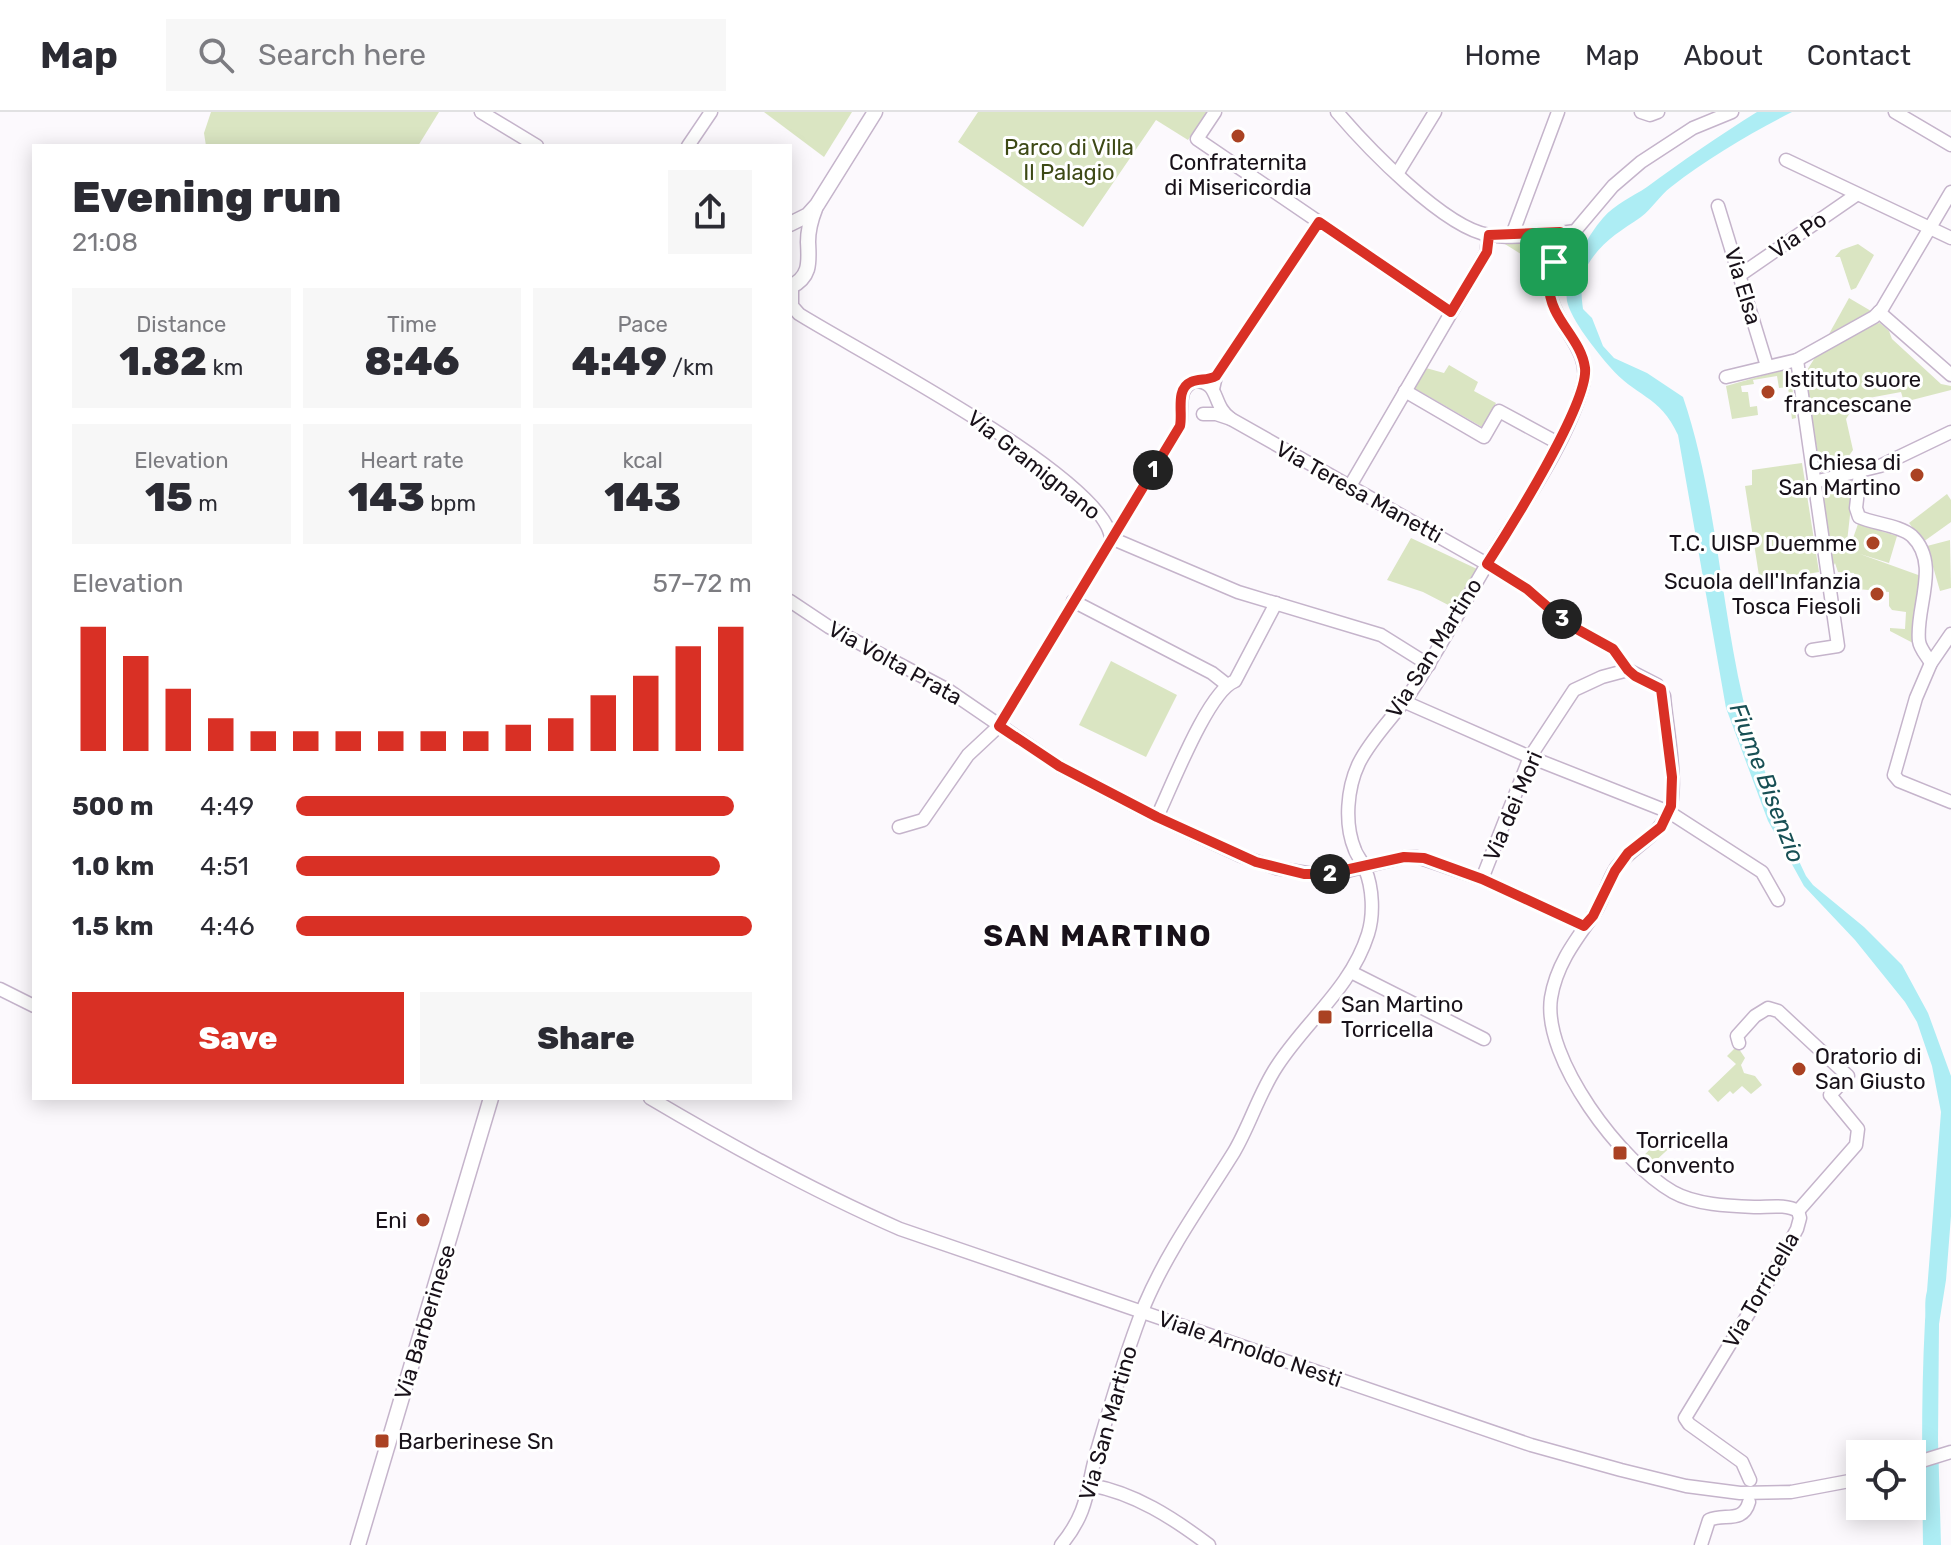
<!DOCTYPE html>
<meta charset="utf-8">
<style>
body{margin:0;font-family:Rubik,sans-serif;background:#f7f7f7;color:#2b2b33;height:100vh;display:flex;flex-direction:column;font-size:30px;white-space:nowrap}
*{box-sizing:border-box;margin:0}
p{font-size:26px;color:#7c7c81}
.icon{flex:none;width:44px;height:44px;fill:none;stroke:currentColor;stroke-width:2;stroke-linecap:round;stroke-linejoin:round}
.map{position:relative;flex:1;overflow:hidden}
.drawer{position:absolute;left:32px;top:32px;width:760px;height:956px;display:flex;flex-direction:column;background:#fff;border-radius:0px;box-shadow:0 4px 20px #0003}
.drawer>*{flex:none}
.fabs{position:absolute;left:1846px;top:1328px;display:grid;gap:16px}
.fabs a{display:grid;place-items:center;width:80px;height:80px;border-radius:0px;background:#fff;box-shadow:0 4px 20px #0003;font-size:40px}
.pin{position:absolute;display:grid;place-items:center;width:68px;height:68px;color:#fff;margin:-34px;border-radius:16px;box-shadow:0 4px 12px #0006}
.km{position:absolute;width:40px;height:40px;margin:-20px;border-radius:50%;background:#222;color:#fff;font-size:22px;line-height:40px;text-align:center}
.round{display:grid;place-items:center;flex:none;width:84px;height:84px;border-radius:0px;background:#f7f7f7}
.summary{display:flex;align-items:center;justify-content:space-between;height:136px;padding:0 40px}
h1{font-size:44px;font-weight:800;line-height:60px}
.metrics{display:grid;grid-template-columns:repeat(3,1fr);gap:12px;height:136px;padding:8px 40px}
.metrics div{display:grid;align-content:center;border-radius:0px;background:#f7f7f7;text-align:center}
.metrics b{font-size:40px;font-weight:800}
.metrics small{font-size:22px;font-weight:400}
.metrics p{font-size:22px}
.chart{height:224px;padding:16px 40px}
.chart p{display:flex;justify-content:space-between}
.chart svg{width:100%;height:144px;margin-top:8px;stroke:#d93025;stroke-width:6}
.cta{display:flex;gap:16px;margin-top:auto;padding:16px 40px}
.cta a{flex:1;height:92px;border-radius:0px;background:#d93025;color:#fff;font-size:32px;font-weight:800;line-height:92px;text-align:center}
.cta a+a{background:#f7f7f7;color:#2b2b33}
ul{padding:0 40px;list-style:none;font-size:26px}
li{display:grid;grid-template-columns:128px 96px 1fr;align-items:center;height:60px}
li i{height:20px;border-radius:10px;background:#d93025}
header{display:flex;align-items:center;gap:48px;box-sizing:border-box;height:112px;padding:0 40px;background:#fff;border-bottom:2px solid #e1e1e2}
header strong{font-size:38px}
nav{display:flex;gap:44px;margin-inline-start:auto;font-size:28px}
.search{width:560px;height:72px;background:#f7f7f7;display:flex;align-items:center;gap:20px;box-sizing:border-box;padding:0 28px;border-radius:0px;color:#7c7c81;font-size:30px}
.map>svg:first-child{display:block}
</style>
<header>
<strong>Map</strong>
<div class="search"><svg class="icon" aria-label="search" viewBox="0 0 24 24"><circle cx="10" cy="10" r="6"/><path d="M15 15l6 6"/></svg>Search here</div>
<nav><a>Home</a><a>Map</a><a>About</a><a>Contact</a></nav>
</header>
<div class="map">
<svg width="1951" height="1433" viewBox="0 0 1951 1433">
<rect width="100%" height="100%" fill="#fcf9fd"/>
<g fill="#dae5c2">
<polygon points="211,0 439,0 418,34 206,34 204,21"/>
<polygon points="764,0 852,0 824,45"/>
<polygon points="978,0 1207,0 1188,28 1156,8 1083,115 958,30"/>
<polygon points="1552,127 1559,133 1545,157 1500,129"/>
<polygon points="1858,132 1874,143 1856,176 1851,178 1840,145 1835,145 1841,138"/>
<polygon points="1849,186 1871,199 1829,222"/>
<polygon points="1880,211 1889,219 1892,227 1941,272 1951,274 1951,278 1904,290 1901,280 1858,288 1846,307 1853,338 1839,358 1821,360 1804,263 1816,244 1872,212"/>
<polygon points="1449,253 1478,270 1474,279 1496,291 1482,315 1414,276 1426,256 1444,261"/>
<polygon points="1790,256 1796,306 1792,307 1788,275 1779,276 1777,264 1753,268 1754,272 1741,274 1742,280 1748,280 1750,295 1757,294 1758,303 1732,307 1726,274"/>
<polygon points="1802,351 1819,460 1760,470 1745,374 1752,373 1752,358"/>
<polygon points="1854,367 1847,430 1851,432 1858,412 1897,424 1889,451 1860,442 1921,464 1913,531 1890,519 1890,516 1905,517 1906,500 1892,498 1889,494 1889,480 1858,477 1854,461 1838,460 1835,451 1833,455 1828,444 1821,374"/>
<polygon points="1947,382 1951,388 1951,410 1923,430 1909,411"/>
<polygon points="1411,426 1477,457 1456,497 1423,480 1387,468"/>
<polygon points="1950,428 1951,476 1940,479 1927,434"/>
<polygon points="1111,549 1177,583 1146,645 1079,613"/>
<polygon points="1737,934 1745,946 1741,953 1744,961 1755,964 1762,973 1751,982 1742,974 1733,982 1730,979 1718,990 1708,979 1736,952 1727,944"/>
<polygon points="1667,1021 1676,1030 1652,1052 1650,1051 1646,1054 1640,1047"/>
</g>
<path fill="#adedf4" d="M1757 0H1792C1751 21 1708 46 1671 75 1660 83 1652 97 1641 105 1619 120 1601 130 1587 154 1580 167 1581 183 1583 197L1592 206 1603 234 1614 246 1647 261 1683 285C1716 382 1720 487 1743 587 1752 627 1766 666 1783 703L1782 711 1797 738V745L1806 764 1813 773 1864 815 1902 853 1928 901 1951 964V1104L1946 1168 1939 1212 1938 1328 1941 1433H1923C1922 1358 1921 1284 1925 1209 1926 1198 1924 1190 1927 1179L1941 1000 1932 954 1917 910 1905 890 1855 828 1804 774 1768 709 1726 596 1678 323C1660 283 1634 284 1610 255 1597 240 1571 208 1567 189 1563 165 1588 123 1603 106 1615 92 1632 85 1647 75 1681 50 1720 23 1757 0Z"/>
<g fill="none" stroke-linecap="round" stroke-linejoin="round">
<defs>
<g id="minor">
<polyline points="481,0 537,34"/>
<polyline points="1215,0 1197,27 1451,200"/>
<path d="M1337 0C1366 34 1444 116 1489 123 1511 127 1552 123 1575 119L1613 74 1641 50 1693 16 1732 0"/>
<polyline points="1641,0 1650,3 1658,0"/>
<polyline points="1895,0 1951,33"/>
<polyline points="688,34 711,0"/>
<polyline points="1786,48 1951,126"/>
<polyline points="1397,62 1435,0"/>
<polyline points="1718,94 1767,254"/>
<polyline points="1512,123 1558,0"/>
<polyline points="1740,163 1856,83"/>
<path d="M792 175V194L799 202C856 238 1104 366 1111 426"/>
<polyline points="1879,200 1951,263"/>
<polyline points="1797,248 1838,534 1812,538"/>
<polyline points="1726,265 1797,248 1874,205 1882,197 1951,80"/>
<polyline points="1213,277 1216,264 1319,110"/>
<polyline points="1405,279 1484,325 1499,299 1558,331"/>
<polyline points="1203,302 1216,302 1231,307 1487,452 1527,477 1566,511 1613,537 1628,558"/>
<path d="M1860 361 1856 396 1859 405C1874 412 1900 413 1912 424 1941 452 1915 496 1919 529 1920 537 1927 544 1931 551"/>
<polyline points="1814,370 1880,354 1951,320"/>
<polyline points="1350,374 1486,141 1489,123"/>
<polyline points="1111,426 1238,480 1381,523 1429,553"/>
<polyline points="790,489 829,515 948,578 1059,654 1157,705 1241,744 1276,756 1313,762 1347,759 1404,745 1417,745 1482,767 1584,814"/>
<polyline points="1073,489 1212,561 1226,572"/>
<polyline points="1951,522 1931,551 1916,586 1894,663 1899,669 1951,690"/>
<path d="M1628 558 1657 573 1664 584C1666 612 1679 675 1669 699 1659 725 1632 734 1616 756 1606 771 1603 791 1592 805 1574 830 1556 854 1551 886 1542 947 1622 1051 1673 1080 1696 1093 1730 1094 1756 1095 1770 1095 1786 1092 1798 1099"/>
<polyline points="1405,590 1530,645 1669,700 1762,760 1778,788"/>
<path d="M1157 705C1171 676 1208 579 1235 569L1276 491"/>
<path d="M899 715 923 708 968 643 999 614 1180 314C1184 296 1175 277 1195 269 1221 270 1211 293 1231 307"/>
<polyline points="1482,767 1530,645 1574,578 1602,565 1628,558"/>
<polyline points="1351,860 1484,927"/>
<polyline points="0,877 34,894"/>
<polyline points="1739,931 1737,924 1755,904 1768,896 1778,899 1848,964 1830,983 1858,1017 1856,1033 1798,1099"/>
<path d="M650 986C731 1034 813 1079 900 1117L1531 1333 1621 1358 1686 1374 1740 1381 1791 1380 1860 1367"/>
<polyline points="1912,1352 1951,1340"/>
<polyline points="1750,1368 1742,1350 1689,1312 1685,1306 1772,1163 1797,1117 1800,1106 1798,1099"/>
<path d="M1090 1373C1135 1381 1173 1406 1209 1433"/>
<path d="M1061 1433C1091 1397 1086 1373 1099 1332 1113 1285 1127 1237 1145 1192 1168 1138 1203 1090 1234 1040 1250 1013 1259 981 1277 954 1306 909 1351 876 1368 822 1374 803 1373 776 1365 757 1363 750 1357 744 1355 738 1344 712 1347 676 1359 651 1372 625 1394 605 1411 580 1438 539 1461 496 1486 454 1519 398 1565 336 1583 273 1594 233 1543 208 1550 164 1552 152 1560 142 1565 131L1560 120"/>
<path d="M1701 1433 1709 1408C1724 1401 1743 1412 1749 1390"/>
</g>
<g id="major">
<polyline points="790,112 808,103 817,93 875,0"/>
<path d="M790 175C811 165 809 150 808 130 808 119 811 107 815 97"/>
<polyline points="358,1433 491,986"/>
</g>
</defs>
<use href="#minor" stroke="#c5b4cb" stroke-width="15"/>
<use href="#major" stroke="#c5b4cb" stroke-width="17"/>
<use href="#minor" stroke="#fff" stroke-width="12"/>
<use href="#major" stroke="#fff" stroke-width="14"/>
</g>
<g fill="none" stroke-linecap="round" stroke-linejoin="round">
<defs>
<path id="route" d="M1319 110 1451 200 1487 140 1489 123 1560 120 1565 128C1563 144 1549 155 1549 173 1549 207 1581 225 1585 256 1589 291 1509 418 1487 452L1527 477 1566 511 1613 537 1628 558 1635 564 1661 577 1672 665 1671 694 1661 715 1628 741 1615 759 1593 804 1584 814 1482 767 1424 746 1404 745 1327 762H1304L1256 750 1157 705 1059 654 999 614 1180 314C1183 301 1175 277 1191 270 1199 266 1207 269 1216 264Z"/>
</defs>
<use href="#route" stroke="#fff" stroke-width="16"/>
<use href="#route" stroke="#d93025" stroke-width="10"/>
</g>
<g fill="#aa4223" stroke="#fff" stroke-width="3">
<circle cx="1238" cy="24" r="8"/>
<circle cx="1768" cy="280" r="8"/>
<circle cx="1917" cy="363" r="8"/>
<circle cx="1873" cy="431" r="8"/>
<circle cx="1877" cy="482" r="8"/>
<rect x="1317" y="897" width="16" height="16" rx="4"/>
<circle cx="1799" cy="957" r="8"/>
<rect x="1612" y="1033" width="16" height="16" rx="4"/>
<circle cx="423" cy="1108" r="8"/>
<rect x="374" y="1321" width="16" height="16" rx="4"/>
</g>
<g text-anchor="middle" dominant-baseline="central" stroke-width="6" stroke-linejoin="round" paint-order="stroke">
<g font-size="22" fill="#3d4915" stroke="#fff">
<text x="1069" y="35">Parco di Villa<tspan x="1069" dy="25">Il Palagio</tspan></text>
</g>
<g font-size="22" fill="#181119" stroke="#fff" text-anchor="start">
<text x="1238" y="50" text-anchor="middle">Confraternita<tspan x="1238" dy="25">di Misericordia</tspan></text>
<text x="1784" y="267">Istituto suore<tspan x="1784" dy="25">francescane</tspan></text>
<text x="1901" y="350" text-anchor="end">Chiesa di<tspan x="1901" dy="25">San Martino</tspan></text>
<text x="1857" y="431" text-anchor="end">T.C. UISP Duemme</text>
<text x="1861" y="469" text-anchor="end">Scuola dell'Infanzia<tspan x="1861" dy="25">Tosca Fiesoli</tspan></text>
<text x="1341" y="892">San Martino<tspan x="1341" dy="25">Torricella</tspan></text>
<text x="1815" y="944">Oratorio di<tspan x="1815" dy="25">San Giusto</tspan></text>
<text x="1636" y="1028">Torricella<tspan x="1636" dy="25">Convento</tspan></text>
<text x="407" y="1108" text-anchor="end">Eni</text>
<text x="398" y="1329">Barberinese Sn</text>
</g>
<g font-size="22" fill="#181119" stroke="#fff">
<text transform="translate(1798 123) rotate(-35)">Via Po</text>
<text transform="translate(1743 174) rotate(73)">Via Elsa</text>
<text transform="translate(1034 353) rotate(38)">Via Gramignano</text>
<text transform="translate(1359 380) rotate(29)">Via Teresa Manetti</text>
<text transform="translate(1434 536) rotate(-58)">Via San Martino</text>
<text transform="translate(895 551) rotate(29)">Via Volta Prata</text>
<text transform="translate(1513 694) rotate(-67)">Via dei Mori</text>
<text transform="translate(1761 1178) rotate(-60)">Via Torricella</text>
<text transform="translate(425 1210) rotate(-73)">Via Barberinese</text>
<text transform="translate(1250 1237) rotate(19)">Viale Arnoldo Nesti</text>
<text transform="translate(1108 1311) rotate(-74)">Via San Martino</text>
</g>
<g font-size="24" font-style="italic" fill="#185055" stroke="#fff">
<text transform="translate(1767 671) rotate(69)">Fiume Bisenzio</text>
</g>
<g font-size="30" font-weight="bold" letter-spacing="2" fill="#181119" stroke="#fff">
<text x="1098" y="824">SAN MARTINO</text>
</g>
</g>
</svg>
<div class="fabs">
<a><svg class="icon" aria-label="locate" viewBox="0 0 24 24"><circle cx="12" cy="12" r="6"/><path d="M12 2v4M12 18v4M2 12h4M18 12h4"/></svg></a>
</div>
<div class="pin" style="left:1554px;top:150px;background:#1e9e55"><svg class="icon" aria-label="arrive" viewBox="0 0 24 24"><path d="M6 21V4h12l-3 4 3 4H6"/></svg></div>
<b class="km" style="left:1153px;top:358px">1</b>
<b class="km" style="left:1330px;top:762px">2</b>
<b class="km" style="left:1562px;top:507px">3</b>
<section class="drawer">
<div class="summary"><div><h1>Evening run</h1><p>21:08</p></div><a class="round"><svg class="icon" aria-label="share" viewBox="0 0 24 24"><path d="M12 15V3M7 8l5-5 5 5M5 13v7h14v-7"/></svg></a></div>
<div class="metrics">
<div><p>Distance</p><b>1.82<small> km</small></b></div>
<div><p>Time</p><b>8:46</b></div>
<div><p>Pace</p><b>4:49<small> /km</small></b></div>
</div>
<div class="metrics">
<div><p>Elevation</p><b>15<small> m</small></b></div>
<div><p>Heart rate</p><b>143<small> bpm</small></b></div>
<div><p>kcal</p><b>143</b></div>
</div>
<div class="chart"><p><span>Elevation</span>57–72 m</p>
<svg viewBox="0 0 160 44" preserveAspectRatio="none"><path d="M5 44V6M15 44V15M25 44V25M35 44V34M45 44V38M55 44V38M65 44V38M75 44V38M85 44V38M95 44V38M105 44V36M115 44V34M125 44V27M135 44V21M145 44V12M155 44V6"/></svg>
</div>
<ul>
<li><b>500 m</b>4:49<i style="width:96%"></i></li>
<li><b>1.0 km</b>4:51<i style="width:93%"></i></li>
<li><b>1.5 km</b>4:46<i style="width:100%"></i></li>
</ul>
<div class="cta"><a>Save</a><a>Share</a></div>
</section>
</div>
